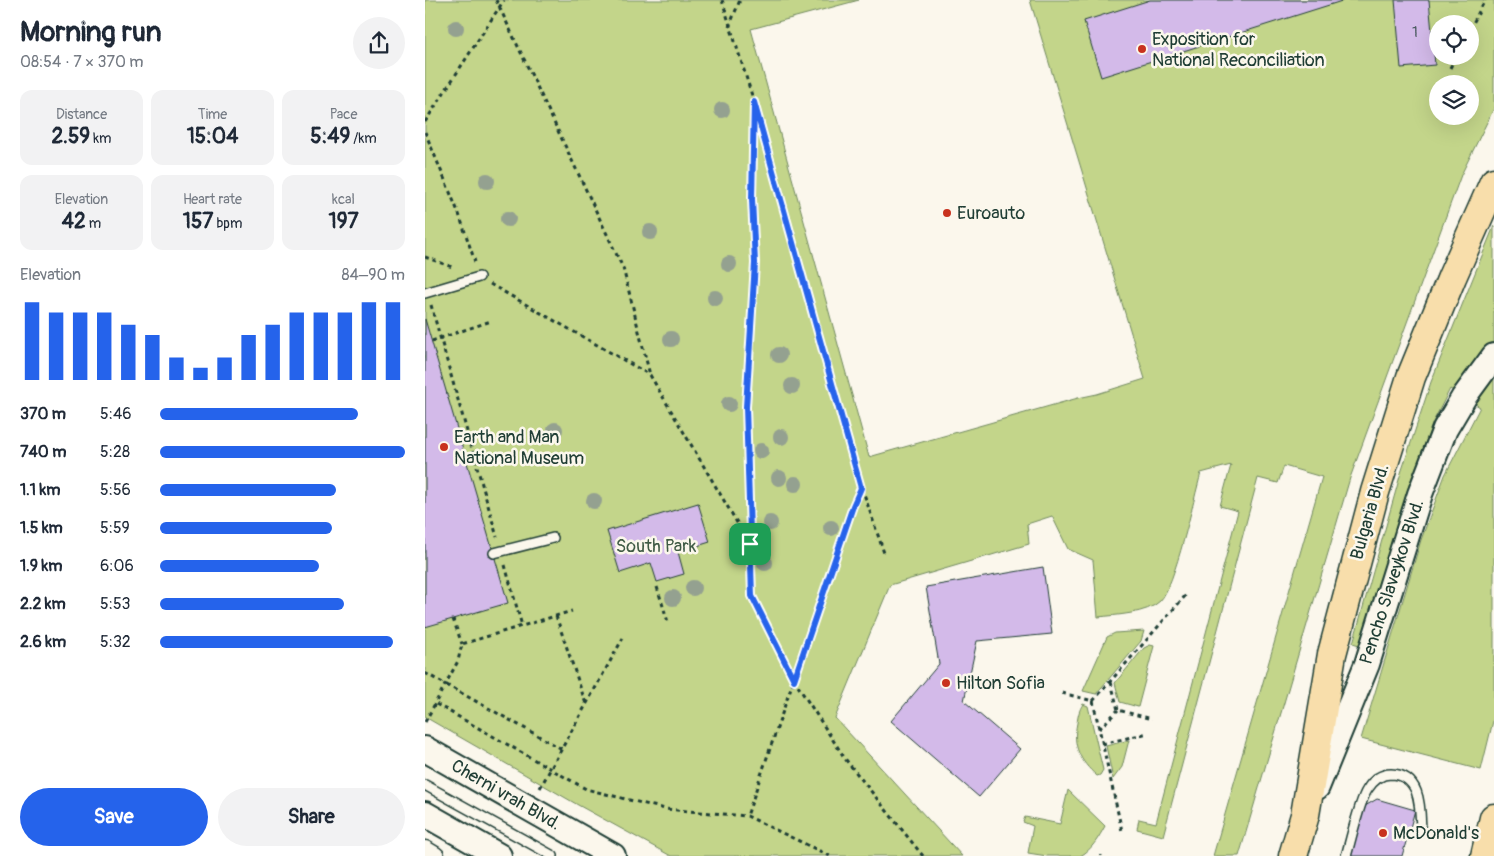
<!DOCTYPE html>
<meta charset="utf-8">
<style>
body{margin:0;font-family:Pangolin,sans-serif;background:#f2f2f3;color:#1f2937;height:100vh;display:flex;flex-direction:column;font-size:19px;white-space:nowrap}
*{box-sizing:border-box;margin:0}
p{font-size:16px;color:#747a83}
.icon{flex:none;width:28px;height:28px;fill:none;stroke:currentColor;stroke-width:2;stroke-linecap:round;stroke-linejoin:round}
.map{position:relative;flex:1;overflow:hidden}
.drawer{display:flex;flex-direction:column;background:#fff;width:425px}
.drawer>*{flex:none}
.controls{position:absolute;left:1004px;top:15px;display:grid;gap:10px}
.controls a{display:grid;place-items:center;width:50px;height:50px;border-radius:50%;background:#fff;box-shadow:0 5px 20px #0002;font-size:25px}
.pin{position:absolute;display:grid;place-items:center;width:42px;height:42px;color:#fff;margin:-21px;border-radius:10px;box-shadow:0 2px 8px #0006}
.round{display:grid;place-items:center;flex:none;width:52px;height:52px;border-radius:26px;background:#f2f2f3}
.overview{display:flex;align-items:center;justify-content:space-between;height:85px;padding:0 20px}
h1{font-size:28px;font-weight:700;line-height:38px}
.metrics{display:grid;grid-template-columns:repeat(3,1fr);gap:8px;height:85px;padding:5px 20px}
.metrics div{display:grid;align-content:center;border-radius:12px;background:#f2f2f3;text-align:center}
.metrics b{font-size:21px;font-weight:700}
.metrics small{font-size:14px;font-weight:400}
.metrics p{font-size:14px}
.chart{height:140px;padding:10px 20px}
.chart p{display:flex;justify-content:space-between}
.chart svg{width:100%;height:90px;margin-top:5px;stroke:#2563eb;stroke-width:6}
.cta{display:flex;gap:10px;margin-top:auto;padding:10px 20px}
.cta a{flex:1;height:58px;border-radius:30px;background:#2563eb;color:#fff;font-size:20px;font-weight:700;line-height:58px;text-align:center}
.cta a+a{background:#f2f2f3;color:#1f2937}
ul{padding:0 20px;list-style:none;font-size:16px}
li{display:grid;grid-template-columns:80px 60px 1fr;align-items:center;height:38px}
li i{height:12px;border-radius:6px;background:#2563eb}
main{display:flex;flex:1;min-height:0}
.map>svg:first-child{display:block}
</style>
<main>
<section class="drawer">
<div class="overview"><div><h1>Morning run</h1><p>08:54 · 7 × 370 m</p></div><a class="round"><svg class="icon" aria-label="share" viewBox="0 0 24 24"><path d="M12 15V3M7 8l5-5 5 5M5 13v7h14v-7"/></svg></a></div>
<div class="metrics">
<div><p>Distance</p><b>2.59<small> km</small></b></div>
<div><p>Time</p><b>15:04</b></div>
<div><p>Pace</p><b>5:49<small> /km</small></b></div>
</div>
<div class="metrics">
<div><p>Elevation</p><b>42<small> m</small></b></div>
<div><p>Heart rate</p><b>157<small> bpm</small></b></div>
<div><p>kcal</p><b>197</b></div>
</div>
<div class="chart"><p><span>Elevation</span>84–90 m</p>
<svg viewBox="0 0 160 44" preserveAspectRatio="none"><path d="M5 44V6M15 44V11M25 44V11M35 44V11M45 44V17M55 44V22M65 44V33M75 44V38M85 44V33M95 44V22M105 44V17M115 44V11M125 44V11M135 44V11M145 44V6M155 44V6"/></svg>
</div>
<ul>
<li><b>370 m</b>5:46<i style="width:81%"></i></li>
<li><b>740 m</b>5:28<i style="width:100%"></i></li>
<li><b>1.1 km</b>5:56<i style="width:72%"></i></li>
<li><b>1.5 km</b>5:59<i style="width:70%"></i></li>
<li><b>1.9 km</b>6:06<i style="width:65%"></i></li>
<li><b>2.2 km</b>5:53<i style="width:75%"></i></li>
<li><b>2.6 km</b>5:32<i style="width:95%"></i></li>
</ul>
<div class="cta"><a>Save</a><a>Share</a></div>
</section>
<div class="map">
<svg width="1069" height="856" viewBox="0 0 1069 856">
<rect width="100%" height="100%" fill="#fbf7ec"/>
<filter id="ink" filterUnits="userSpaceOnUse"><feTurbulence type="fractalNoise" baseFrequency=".02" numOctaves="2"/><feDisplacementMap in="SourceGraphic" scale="10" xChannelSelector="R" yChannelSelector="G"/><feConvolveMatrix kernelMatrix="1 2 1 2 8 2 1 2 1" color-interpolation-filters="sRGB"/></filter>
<g filter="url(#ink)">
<g fill="#c3d58a" stroke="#71895f" fill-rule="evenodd">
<path d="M0 0H434L326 29 444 457 653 398 672 394 720 379 605 0H1069V108L1036 175 925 478 814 856H788L897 477 859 466 853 483 833 478 738 836 712 829 714 819 731 823 813 511 795 506 806 465 776 473C769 498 750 586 735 601 722 614 691 615 673 617L668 560 643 549 627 516 602 524 604 544 465 585 410 718 537 856H246L153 805 0 717ZM1012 24H1045V56H1012ZM1012 84H1045V116H1012Z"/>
<polygon points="1069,226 1069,717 1056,770 936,739 996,540 1020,475 1055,407 1025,389 1008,422 984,485 940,630 934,645 928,643 975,476 1006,382"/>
<polygon points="719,631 716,641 671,694 658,691 682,637 690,633"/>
<polygon points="725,645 729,646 713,707 695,702 690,683 719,648"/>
<path d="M658 704 663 706 678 770 675 775 672 776C655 761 647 746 652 723 653 716 654 710 658 704Z"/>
<polygon points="704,740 697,767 688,779 681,746"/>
<path d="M643 790 680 826C674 837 666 851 655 856H622L603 853 608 826 598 822 600 817 635 824Z"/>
</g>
<g fill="#d3bae9" stroke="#1f3d34">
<polygon points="725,0 920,0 676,77 659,21"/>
<polygon points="970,0 1004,0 1010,65 976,68"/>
<polygon points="0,319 83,603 0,627"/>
<polygon points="273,503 285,542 253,552 259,574 232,582 226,563 195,573 182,531"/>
<polygon points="618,567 627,634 552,641 539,701 595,749 554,797 466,721 514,664 501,587"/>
<polygon points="952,799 990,810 977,856 926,856 940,806"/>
</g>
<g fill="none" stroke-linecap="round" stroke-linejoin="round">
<defs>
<g id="lane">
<polyline points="0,293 54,277"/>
<polyline points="69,553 128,538"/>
<polyline points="0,785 128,856"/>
<path d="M921 856C926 840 934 802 942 790 948 780 955 774 966 774 997 775 995 809 996 831"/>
</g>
<polyline id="street" points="0,850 10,856"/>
<g id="secondary">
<polyline points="0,749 188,856"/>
<polyline points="892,787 942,664 995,494 1020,429 1039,397 1069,356"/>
<polyline points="0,814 74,856"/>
</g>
<g id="primary">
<polyline points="868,856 880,815 907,654 950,492 986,377 1027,277 1069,182"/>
<polyline points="1060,856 1069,818"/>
</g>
</defs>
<use href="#lane" stroke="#1f3d34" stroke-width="12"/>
<use href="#street" stroke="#1f3d34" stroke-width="21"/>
<use href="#secondary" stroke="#1f3d34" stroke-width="28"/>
<use href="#primary" stroke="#1f3d34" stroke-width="31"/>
<g stroke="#1f3d34" stroke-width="3" stroke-dasharray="4 4" stroke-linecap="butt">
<polyline points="71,0 198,268 225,375"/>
<polyline points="297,0 329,102 436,488 428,506 322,816"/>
<polyline points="304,27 315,0"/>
<polyline points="1045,29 1060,0"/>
<polyline points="1025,68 1031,56"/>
<polyline points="329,105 327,199 330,263 321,407 327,596 369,680 421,760 498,856"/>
<polyline points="0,122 79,0"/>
<polyline points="0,132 34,214 50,262"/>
<polyline points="0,257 30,268"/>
<polyline points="65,284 225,375 324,543"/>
<polyline points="6,305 72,537"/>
<polyline points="7,341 66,321"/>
<polyline points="437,488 459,553"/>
<polyline points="80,565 97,626"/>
<polyline points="232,587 243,622"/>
<polyline points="131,616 161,704"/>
<polyline points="28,619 37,644"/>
<polyline points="0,673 137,749"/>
<polyline points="686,682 693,710 727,719"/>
<polyline points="637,693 668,701 761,595"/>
<polyline points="668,701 697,831"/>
<polyline points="11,704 161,789 240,809 322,816 405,856"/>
<polyline points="0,722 33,661 37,644 147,611"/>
<polyline points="674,729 693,710"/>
<polyline points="677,744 723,733"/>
<polyline points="115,788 198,638"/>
<polyline points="676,856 676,855"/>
</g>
<use href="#lane" stroke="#fbf7ec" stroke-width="9"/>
<use href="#street" stroke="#fbf7ec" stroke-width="18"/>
<use href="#secondary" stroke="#fbf7ec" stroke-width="24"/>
<use href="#primary" stroke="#f8deab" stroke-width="28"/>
</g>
<g fill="#94a190">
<circle cx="31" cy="28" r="8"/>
<circle cx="297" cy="110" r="8"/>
<circle cx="62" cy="181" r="8"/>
<circle cx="83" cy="219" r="8"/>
<circle cx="225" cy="232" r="8"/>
<circle cx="304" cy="264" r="8"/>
<circle cx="290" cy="298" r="8"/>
<circle cx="246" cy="339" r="8"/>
<circle cx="354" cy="355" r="8"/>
<circle cx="367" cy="386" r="8"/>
<circle cx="304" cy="404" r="8"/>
<circle cx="130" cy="430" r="8"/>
<circle cx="356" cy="437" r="8"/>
<circle cx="336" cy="451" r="8"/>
<circle cx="354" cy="478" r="8"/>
<circle cx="370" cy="484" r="8"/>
<circle cx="169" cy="501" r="8"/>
<circle cx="345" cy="523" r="8"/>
<circle cx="406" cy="528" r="8"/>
<circle cx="340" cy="563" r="8"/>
<circle cx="268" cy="588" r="8"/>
<circle cx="248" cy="598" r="8"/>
</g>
</g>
<g fill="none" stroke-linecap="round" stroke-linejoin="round" filter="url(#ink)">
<defs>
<polygon id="route" points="329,102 436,488 428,506 369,680 327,596 321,407 330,263 327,199"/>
</defs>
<use href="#route" stroke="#fff" stroke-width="10"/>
<use href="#route" stroke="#2563eb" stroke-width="6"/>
</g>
<g fill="#c8321e" stroke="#fbf7ec" stroke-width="2">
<circle cx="717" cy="49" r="5"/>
<circle cx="522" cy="213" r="5"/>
<circle cx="19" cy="447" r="5"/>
<circle cx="521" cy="683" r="5"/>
<circle cx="958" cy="833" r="5"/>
</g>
<g text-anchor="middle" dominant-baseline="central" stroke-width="5" stroke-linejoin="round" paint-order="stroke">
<g font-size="15" fill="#4c5c61">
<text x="990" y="32">1</text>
</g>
<g font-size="18" fill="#1f3d34" stroke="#fbf7ec" text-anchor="start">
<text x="727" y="39">Exposition for<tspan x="727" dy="21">National Reconciliation</tspan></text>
<text x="532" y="213">Euroauto</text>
<text x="29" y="437">Earth and Man<tspan x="29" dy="21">National Museum</tspan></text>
<text x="531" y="683">Hilton Sofia</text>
<text x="968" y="833">McDonald's</text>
</g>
<g font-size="18" fill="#1f3d34" stroke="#fbf7ec">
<text transform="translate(945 512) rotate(-74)">Bulgaria Blvd.</text>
<text transform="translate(967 582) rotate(-72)">Pencho Slaveykov Blvd.</text>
<text transform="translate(81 795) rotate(30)">Cherni vrah Blvd.</text>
</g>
<g font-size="18" fill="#405b45" stroke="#fbf7ec">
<text x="231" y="546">South Park</text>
</g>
</g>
</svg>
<div class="controls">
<a><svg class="icon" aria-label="locate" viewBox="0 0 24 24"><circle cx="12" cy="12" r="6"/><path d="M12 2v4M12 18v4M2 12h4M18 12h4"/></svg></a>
<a><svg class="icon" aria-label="layers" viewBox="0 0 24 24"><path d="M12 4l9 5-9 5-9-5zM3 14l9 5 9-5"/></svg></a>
</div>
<div class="pin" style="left:325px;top:544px;background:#1e9e55"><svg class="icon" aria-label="arrive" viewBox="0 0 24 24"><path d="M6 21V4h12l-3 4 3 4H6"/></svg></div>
</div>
</main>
